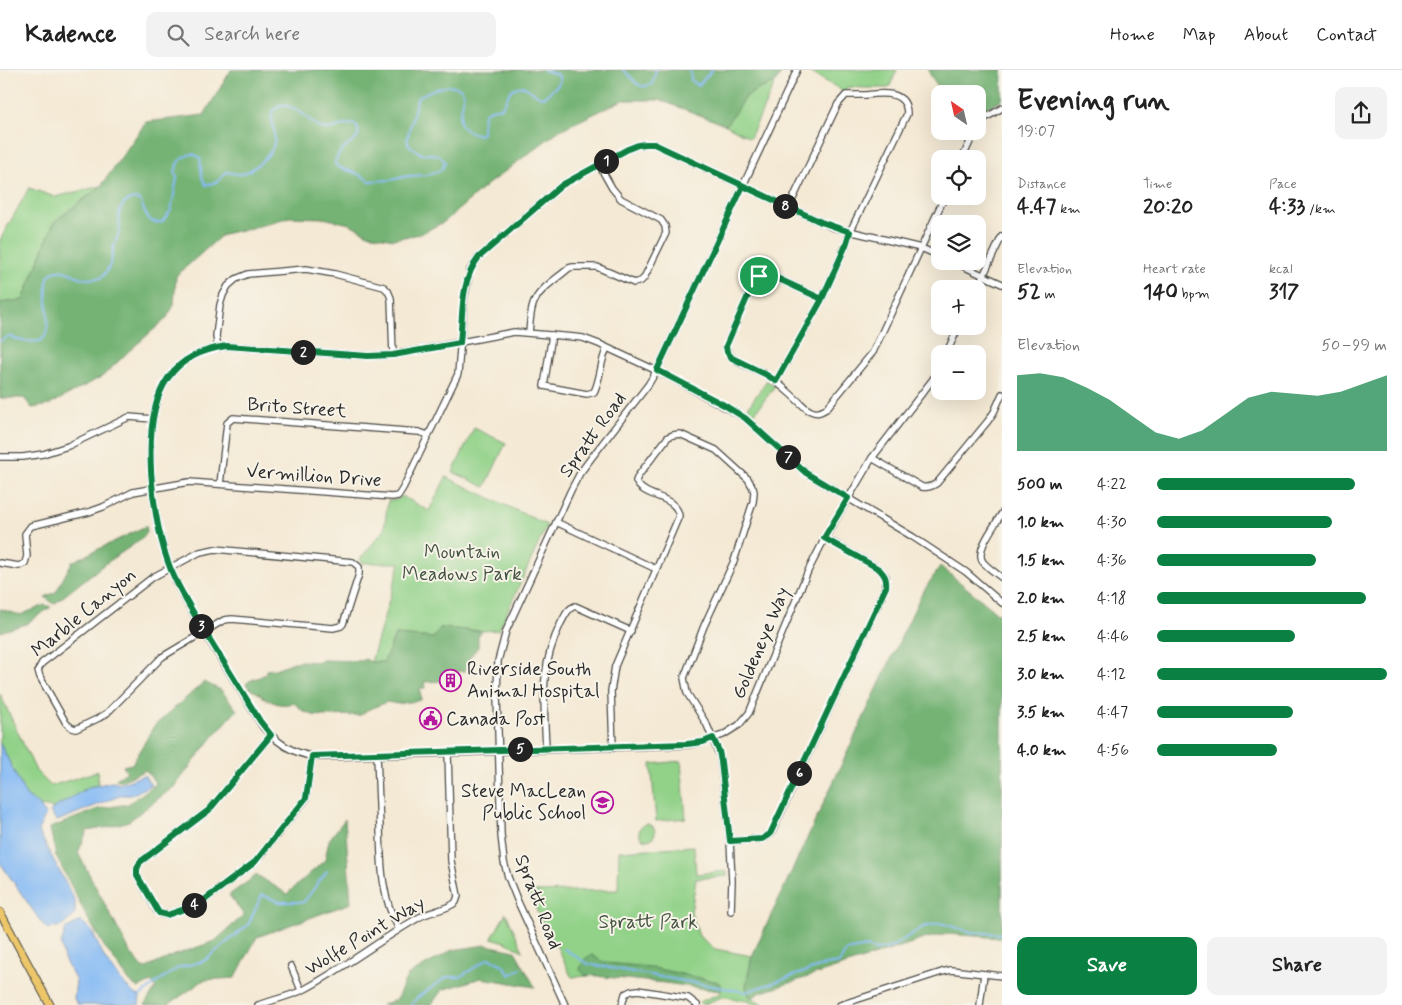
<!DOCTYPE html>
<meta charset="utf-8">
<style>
body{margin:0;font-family:Mynerve,sans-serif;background:#f2f2f2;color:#222;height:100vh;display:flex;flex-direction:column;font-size:19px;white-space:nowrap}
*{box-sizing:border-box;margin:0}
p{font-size:16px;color:#767676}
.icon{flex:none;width:28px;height:28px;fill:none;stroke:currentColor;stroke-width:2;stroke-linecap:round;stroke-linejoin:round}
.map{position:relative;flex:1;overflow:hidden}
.side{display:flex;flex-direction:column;background:#fff;width:400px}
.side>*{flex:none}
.needle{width:32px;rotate:326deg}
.buttons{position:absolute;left:931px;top:15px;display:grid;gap:10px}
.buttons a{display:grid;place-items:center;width:55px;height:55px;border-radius:10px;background:#fff;box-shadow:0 5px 20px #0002;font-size:25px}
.pin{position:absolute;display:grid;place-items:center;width:42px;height:42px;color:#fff;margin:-21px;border:2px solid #fff;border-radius:50%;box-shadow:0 1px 5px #0007}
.km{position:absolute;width:25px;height:25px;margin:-12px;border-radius:50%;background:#222;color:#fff;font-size:14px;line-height:25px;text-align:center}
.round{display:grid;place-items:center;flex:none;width:52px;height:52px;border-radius:10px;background:#f2f2f2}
.headline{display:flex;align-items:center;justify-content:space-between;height:85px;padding:0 15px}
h1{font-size:28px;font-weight:700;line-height:38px}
.metrics{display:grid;grid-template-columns:repeat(3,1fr);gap:8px;height:85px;padding:5px 15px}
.metrics div{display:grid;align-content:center}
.metrics b{font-size:21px;font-weight:700}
.metrics small{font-size:14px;font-weight:400}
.metrics p{font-size:14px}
.chart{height:140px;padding:10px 15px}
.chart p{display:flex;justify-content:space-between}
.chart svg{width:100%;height:90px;margin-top:5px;fill:#0b8043;opacity:.7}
.button{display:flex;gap:10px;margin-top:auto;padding:10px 15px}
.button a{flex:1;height:58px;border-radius:10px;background:#0b8043;color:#fff;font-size:20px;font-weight:700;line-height:58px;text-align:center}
.button a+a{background:#f2f2f2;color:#222}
ul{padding:0 15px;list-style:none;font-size:16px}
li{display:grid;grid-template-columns:80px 60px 1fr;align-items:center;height:38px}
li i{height:12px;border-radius:6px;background:#0b8043}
header{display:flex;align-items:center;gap:30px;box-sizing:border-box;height:70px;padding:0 25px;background:#fff;border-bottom:1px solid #e0e0e0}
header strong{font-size:24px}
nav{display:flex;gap:28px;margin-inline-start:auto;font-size:18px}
.search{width:350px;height:45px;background:#f2f2f2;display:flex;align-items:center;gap:12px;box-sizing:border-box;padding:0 18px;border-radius:10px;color:#767676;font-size:19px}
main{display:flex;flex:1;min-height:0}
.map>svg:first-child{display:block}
</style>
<header>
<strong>Kadence</strong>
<div class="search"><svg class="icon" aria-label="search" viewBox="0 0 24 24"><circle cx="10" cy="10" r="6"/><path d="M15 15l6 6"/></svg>Search here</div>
<nav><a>Home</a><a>Map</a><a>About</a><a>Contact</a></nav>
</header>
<main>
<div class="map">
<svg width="1002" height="935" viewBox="0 0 1002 935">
<rect width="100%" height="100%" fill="#f7f3e8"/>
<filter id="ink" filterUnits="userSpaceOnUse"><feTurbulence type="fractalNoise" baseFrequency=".02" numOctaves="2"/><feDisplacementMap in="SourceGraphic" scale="10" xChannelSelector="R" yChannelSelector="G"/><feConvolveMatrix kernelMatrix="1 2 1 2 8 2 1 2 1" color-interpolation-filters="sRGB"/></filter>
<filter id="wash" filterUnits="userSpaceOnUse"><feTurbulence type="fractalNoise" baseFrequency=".0096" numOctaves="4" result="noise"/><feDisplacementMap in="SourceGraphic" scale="20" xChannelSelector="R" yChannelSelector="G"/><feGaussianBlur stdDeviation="1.12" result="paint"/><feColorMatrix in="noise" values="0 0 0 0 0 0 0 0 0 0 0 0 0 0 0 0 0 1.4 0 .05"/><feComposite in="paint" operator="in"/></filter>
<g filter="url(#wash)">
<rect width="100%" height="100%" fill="#f4e9d4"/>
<g fill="#91d188" stroke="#5e7e5a">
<polygon points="809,0 897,0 889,18 864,18 847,17 845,22 842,22 841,20 808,1"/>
<polygon points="775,13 750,68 726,55 745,27 761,18"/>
<polygon points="101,116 54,152 23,230 0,233 0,170 29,118 55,127"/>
<polygon points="767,310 775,316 754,344 747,339"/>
<polygon points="474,358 506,373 485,417 453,402"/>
<polygon points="446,407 547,455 499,560 482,561 440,558 434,568 395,565 384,592 371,592 400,493 363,493 360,489 384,460 388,430 396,430 402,426 429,441"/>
<polygon points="0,624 36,701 51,716 98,701 98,715 89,717 54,738 40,736 26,726 0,673"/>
<polygon points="681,691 686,748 656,751 651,694"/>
<circle cx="647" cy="762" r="8"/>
<polygon points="694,776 696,804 727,801 727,806 696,809 691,843 699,866 715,879 752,886 746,916 749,926 765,935 755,935 748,931 725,927 722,927 702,935 699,932 721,923 720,921 722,917 718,912 648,897 605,893 592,885 585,905 589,906 572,907 570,904 556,875 553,875 528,822 618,820 619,781"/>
<polygon points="506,843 523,881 505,872 492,868"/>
</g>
<g fill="#74b374" stroke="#506f50">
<polygon points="231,0 783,0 775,13 761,18 745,27 726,55 660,30 623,30 560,60 488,114 444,152 420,164 393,169 368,164 350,154 323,148 289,147 256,157 223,164 176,206 174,235 166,249 129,281 103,306 49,335 32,338 24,328 0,328 0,233 23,230 54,152 101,116 146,52 204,45"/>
<polygon points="928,0 1002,0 1002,30 978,43 978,24 948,24 934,12"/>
<polygon points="146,456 147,462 143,468 102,496 54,534 45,527 56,522 72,492"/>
<polygon points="940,496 1002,547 1002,868 948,864 927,868 759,923 752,928 749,926 746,917 752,886 920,527"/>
<polygon points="45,535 51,537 26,554 0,562 0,539 20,545"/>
<path d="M440 558 482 561 478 566V577L470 587 465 601 442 602V611L424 612 425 618H420L421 630 398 634 387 632 367 640 361 645 324 646 313 645 303 641 294 633C281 636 276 634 264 628 262 627 261 624 258 623 253 620 250 621 246 614 251 608 260 609 266 603V600L275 599 294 592 304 591 317 592 322 590 361 591 365 589 371 592H384L395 565 434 568Z"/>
<polygon points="204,612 221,620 237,640 213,667 175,716 129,751 109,757 87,761 78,783 131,884 144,899 175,885 215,871 244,845 229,825 257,805 287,824 325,790 329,770 345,749 351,833 257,867 235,908 204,910 168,935 145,935 147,931 156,918 151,912 138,918 130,912 104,876 88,849 56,786 50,758 98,739 128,734 156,714 146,700 121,711 116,709 127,702 123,696 132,694 149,665 153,657"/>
<polygon points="486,875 515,881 535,917 481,908 442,920 431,935 382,935 397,929 407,906 452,880"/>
<path d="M592 885 605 893 648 897 718 912 722 919 720 921 665 913 585 905 580 900C582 892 584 888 592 885Z"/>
</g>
<g fill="#85baf4" stroke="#587290">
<polygon points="0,673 26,726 40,736 46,745 38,760 75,831 75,845 62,856 47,859 41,852 1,794 0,790"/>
<polygon points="144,705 151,715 131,725 122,725 57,751 51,744 51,740 89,717 113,712 120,714"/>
<polygon points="81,851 91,860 105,889 120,909 134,924 140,926 139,935 78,935 74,929 76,911 64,889 61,875 66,858"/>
</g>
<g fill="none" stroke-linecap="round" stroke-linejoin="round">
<g stroke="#85baf4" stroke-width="2">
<path d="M623 0C634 7 636 22 652 14L656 0"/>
<polyline points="690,0 691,10 696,14 699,15 712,0"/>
<path d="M0 271 9 266C13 267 16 270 19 270 24 271 34 272 39 271 58 266 38 210 52 203 63 196 75 207 86 209 90 209 96 208 101 208 112 197 111 190 114 176 115 171 118 167 119 162 121 156 119 151 119 146 120 134 128 127 140 130 145 142 147 155 162 152L171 140 177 108 175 102 178 92 188 85 194 84 200 88 202 107 206 115 219 111 226 102C231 102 236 105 241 104 253 101 273 84 274 73 276 62 271 52 272 42L280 35C291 34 303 44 311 51 314 53 317 57 321 58 332 62 345 51 356 55 367 74 338 72 335 94L338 97 356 103 370 111 391 110 408 106 427 105 441 100 445 93C440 82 432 84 421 84L409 75 407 69 417 29C424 21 457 9 463 22 464 24 463 28 463 30 459 52 454 57 479 65L482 63C483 55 481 44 489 40 493 38 498 38 502 37 510 25 507 18 523 16L541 27H544L558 15 560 9 558 5 544 0"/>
<polyline points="564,879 588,894 746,922 825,895 839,893 846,881 867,877 876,880 890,878 923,857 940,853 971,862 1002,864"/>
<polyline points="140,926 160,910 178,898 204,891 248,855 262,825 280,832 304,832 327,801"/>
<polyline points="411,935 418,927 447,907 460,907 489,888 503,895 510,905 521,898"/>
</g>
</g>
</g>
<g filter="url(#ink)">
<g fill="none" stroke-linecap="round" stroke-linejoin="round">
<defs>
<g id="minor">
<polyline points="978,55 982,50 1002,38"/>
<polyline points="962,89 975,61"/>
<polyline points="952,191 1002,214"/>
<polyline points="977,219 1002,166"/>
<path d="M822 229 768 204 759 206 754 212 726 276C729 294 752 296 765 304 777 311 786 320 796 329 801 333 805 339 811 341 817 344 821 342 826 339L873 282 945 126"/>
<path d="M529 263C530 253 530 244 533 235 538 219 557 209 569 198L573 197H597L634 213 641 211 644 208 666 163 665 156 661 150 621 129 612 118 599 95"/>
<path d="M552 265 544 316 587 324 594 322C601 308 600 292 607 278"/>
<polyline points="218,278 216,266 220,235 223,225 228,216 236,209 248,204 306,199 335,204 384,217 388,221 391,228 393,285"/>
<polyline points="946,284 959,256"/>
<path d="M940 296 933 309 872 388 825 468 808 501 749 643 739 655 723 665 703 672 687 675 323 687C299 687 279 675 263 657 248 634 234 609 219 586 202 558 183 530 171 500 152 454 138 350 168 308 182 288 202 280 226 276L368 286 393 285 514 262 574 267 583 268 599 274 668 306 745 348 806 403 913 467 966 502 1002 533"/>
<path d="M776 311 821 231 846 175 850 162 907 44C907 20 882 23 866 25 860 25 853 25 846 25L838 34 789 137"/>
<polyline points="0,387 23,387 43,384 68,376 129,347 153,349"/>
<path d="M872 388 922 417C928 418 933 416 937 413L988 351 994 342 1002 324"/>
<polyline points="220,414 227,353 233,348 419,362 428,365"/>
<path d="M1002 443C996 454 974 481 983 492 988 498 996 503 1002 508"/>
<polyline points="556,452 656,499"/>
<polygon points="215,479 353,492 359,497 359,504 343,554 341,556 333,558 232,549 224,550 162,587 107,643 99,648 76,659 72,658 66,653 40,607 38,600 42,593 153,507 200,482"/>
<polyline points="0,493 19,496 25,493 27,486 25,464 31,456 89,442 103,437 133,422 189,412 392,427 398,426 403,418 458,304 464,229 470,200 479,187 562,115 628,79 638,75 646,74 654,74 743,116 832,157 921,178 940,186"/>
<polyline points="271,665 209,740 140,792 137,799 137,805 157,841 162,844 167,845 202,832 255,792 306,729 312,686"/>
<path d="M546 678C544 631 539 598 561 553 565 546 567 539 575 536L631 561"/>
<path d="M613 678 611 621 615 596 679 446C676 424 643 429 636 411L638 406 668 367 673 365 680 364 716 380 748 409 753 418 754 422 753 432 734 491 704 556 684 608 687 623 707 655 720 687 730 771 732 811 731 841"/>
<path d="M377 685C378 709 379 734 380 758 381 793 381 828 399 859"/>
<polyline points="730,771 762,769 771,764 886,517 886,507 879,499 825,468"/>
<polyline points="291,896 301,920"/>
<path d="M258 935C273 930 291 926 305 919 344 898 380 870 418 848 429 841 448 840 456 832L458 826 451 791 448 682"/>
<polyline points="565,935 518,832 508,807 504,792 501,765 497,625 498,591 506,561 571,420 580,403 592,387 648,315 657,300 797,0"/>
<polyline points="622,935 625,924 631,921 638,920 688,928 697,935"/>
<polyline points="840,935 942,902 951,900 1002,906"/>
<polyline points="980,935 984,904"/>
</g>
<polyline id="major" points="0,842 50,935"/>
</defs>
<use href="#minor" stroke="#494844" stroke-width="8"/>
<use href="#major" stroke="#494844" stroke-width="9"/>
<use href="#minor" stroke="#fff" stroke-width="5.5"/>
<use href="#major" stroke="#ecc669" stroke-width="7"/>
</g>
</g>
<g fill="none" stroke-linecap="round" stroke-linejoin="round" filter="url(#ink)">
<defs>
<path id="route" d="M759 206 768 204 822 229 846 175 850 162 821 152 654 74H646L638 75 628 79 562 115 479 187C460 211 463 244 460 273L393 285 368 286 226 276C202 280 182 288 168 308 138 350 152 454 171 500 182 526 197 549 212 573 228 599 244 625 260 651L271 665 209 740 140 792 137 799V805L159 843 167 845 199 834 255 792 306 728 312 686 687 674 703 672 713 668 719 681 721 692 730 771 762 769 770 764 886 517C887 509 885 505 879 499L824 468 848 428 806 403 745 348 724 335 657 300 743 116 821 152 850 162 846 175 821 231 776 311 765 304 732 288 727 282 726 276 754 212 759 206"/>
</defs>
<use href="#route" stroke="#fff" stroke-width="10"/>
<use href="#route" stroke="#0b8043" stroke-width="6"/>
</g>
<defs>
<symbol id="building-ring" viewBox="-11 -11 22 22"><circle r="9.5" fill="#f7f3e8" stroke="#b5179e" stroke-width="1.5"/><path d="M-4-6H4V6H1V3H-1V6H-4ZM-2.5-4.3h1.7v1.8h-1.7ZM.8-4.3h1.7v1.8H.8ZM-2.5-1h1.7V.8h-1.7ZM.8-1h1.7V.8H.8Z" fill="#b5179e"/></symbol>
<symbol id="civic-ring" viewBox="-11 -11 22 22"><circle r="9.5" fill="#f7f3e8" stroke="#b5179e" stroke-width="1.5"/><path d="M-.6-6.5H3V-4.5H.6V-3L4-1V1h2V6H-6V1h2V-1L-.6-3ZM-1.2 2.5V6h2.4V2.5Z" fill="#b5179e"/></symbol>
<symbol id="school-ring" viewBox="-11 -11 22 22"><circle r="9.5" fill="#f7f3e8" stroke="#b5179e" stroke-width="1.5"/><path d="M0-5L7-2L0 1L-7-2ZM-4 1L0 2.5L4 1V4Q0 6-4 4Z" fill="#b5179e"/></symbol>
</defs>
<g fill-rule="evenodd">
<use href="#building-ring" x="438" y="598" width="25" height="25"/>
<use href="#civic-ring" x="418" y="636" width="25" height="25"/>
<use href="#school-ring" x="590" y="720" width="25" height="25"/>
</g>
<g text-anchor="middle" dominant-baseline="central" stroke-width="4" stroke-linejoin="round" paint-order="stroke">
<g font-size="19" fill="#2b2b2b" stroke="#f7f3e8">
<text transform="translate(297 338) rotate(4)">Brito Street</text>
<text transform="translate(593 365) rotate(-54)">Spratt Road</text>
<text transform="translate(314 406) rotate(4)">Vermillion Drive</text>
<text transform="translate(84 543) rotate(-39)">Marble Canyon</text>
<text transform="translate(761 573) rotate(-67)">Goldeneye Way</text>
<text transform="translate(538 832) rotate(69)">Spratt Road</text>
<text transform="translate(365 866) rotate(-31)">Wolfe Point Way</text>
</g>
<g font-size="19" fill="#445442" stroke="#f7f3e8">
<text x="462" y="482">Mountain<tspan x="462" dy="22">Meadows Park</tspan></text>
<text x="648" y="852">Spratt Park</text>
</g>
<g font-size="19" fill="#2b2b2b" stroke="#f7f3e8" text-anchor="start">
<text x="467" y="599">Riverside South<tspan x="467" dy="22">Animal Hospital</tspan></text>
<text x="446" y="649">Canada Post</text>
<text x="586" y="721" text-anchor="end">Steve MacLean<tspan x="586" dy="22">Public School</tspan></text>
</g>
</g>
</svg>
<div class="buttons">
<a><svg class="needle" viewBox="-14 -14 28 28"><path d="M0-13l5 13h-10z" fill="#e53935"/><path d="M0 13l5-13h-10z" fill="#767676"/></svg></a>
<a><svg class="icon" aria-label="locate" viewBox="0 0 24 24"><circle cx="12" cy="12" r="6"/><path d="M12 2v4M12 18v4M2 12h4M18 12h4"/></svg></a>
<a><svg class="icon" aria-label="layers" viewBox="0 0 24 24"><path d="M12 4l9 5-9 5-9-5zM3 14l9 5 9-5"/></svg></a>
<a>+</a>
<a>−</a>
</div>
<div class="pin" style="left:759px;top:206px;background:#1e9e55"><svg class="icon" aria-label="arrive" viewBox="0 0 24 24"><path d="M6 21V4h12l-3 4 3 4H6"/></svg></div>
<b class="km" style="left:606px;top:91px">1</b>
<b class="km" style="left:303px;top:282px">2</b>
<b class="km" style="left:201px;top:556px">3</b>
<b class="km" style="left:194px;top:835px">4</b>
<b class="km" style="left:520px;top:679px">5</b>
<b class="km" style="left:799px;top:703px">6</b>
<b class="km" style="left:788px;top:387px">7</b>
<b class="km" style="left:785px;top:136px">8</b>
</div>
<section class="side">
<div class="headline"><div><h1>Evening run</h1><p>19:07</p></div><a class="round"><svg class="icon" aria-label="share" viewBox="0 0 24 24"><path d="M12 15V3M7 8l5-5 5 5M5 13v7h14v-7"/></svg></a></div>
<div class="metrics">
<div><p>Distance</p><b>4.47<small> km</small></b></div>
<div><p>Time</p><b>20:20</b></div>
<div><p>Pace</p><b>4:33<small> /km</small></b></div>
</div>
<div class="metrics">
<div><p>Elevation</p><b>52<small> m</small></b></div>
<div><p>Heart rate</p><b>140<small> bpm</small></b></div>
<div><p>kcal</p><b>317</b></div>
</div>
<div class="chart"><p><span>Elevation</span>50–99 m</p>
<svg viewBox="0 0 160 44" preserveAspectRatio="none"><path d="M0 44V7L10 6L20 8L30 13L40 19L50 27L60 35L70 38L80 34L90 26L100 18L110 15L120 16L130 17L140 15L150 11L160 7V44z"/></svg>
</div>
<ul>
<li><b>500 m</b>4:22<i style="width:86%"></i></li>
<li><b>1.0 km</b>4:30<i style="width:76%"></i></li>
<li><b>1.5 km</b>4:36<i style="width:69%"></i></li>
<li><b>2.0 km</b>4:18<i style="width:91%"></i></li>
<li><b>2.5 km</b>4:46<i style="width:60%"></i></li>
<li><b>3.0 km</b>4:12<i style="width:100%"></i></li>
<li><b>3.5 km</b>4:47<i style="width:59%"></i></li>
<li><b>4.0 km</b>4:56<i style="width:52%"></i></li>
</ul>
<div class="button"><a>Save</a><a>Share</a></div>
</section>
</main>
